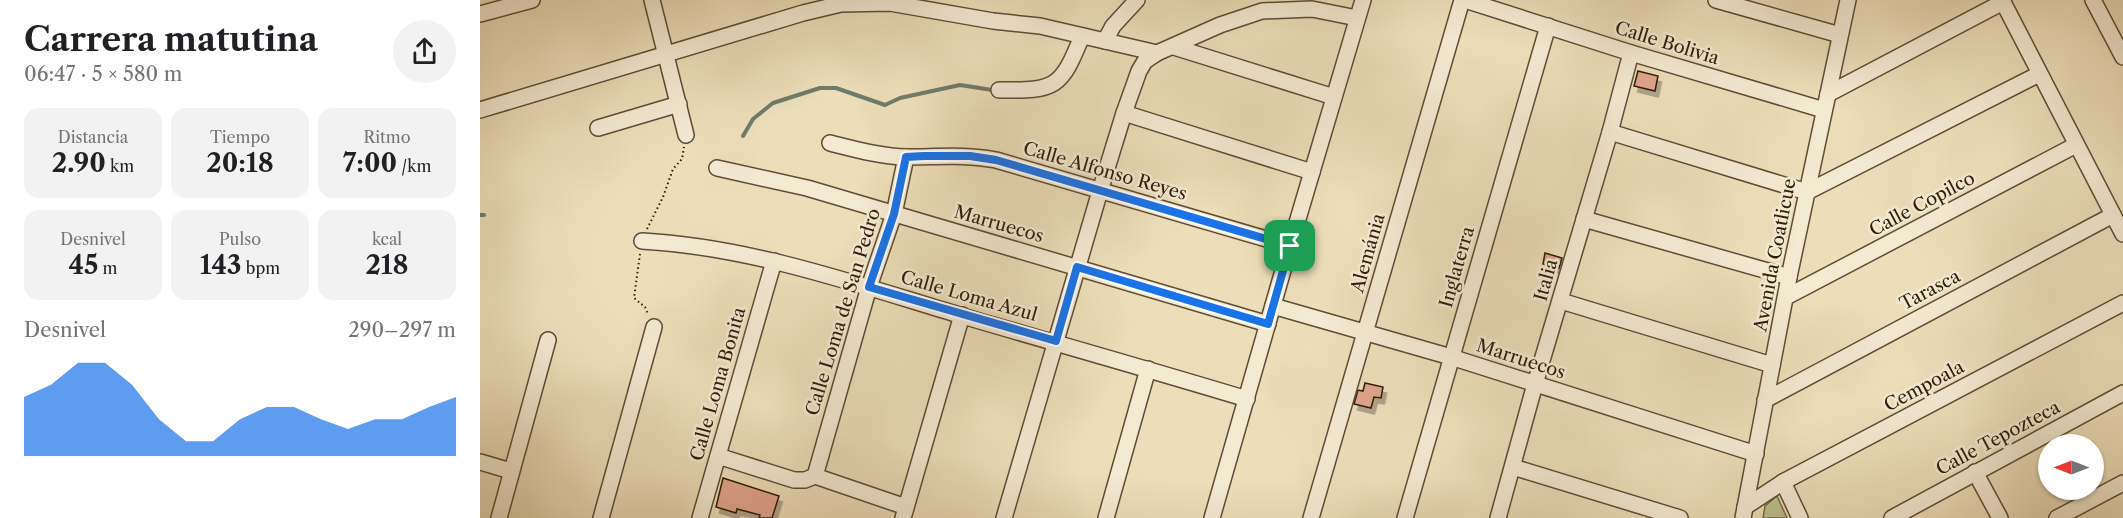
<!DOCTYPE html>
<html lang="es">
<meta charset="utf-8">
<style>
body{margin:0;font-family:"Libre Caslon Text",serif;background:#f2f2f2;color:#202124;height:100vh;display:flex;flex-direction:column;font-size:22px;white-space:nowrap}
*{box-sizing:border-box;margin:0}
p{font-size:20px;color:#757577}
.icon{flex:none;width:33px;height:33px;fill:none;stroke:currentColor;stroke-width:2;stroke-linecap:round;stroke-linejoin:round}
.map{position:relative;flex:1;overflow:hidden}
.details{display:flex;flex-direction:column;background:#fff;width:480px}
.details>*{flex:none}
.needle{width:39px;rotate:270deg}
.buttons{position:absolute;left:1558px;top:434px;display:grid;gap:12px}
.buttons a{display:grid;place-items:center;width:66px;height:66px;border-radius:50%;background:#fff;box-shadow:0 2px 4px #0004;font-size:30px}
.pin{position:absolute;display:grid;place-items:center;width:51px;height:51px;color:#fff;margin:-26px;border-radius:12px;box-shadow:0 3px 9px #0006}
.round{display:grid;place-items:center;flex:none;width:63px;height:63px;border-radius:32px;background:#f2f2f2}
.summary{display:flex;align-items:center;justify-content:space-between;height:102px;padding:0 24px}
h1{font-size:33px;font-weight:700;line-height:45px}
.stats{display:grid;grid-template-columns:repeat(3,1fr);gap:9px;height:102px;padding:6px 24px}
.stats div{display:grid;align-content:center;border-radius:15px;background:#f2f2f2;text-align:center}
.stats b{font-size:26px;font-weight:700}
.stats small{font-size:16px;font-weight:400}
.stats p{font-size:16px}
.chart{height:168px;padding:12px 24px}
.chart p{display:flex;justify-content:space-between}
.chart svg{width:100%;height:108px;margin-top:6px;fill:#1a73e8;opacity:.7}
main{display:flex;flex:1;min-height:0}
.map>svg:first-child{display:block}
</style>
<main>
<section class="details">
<div class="summary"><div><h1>Carrera matutina</h1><p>06:47 · 5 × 580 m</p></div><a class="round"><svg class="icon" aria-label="share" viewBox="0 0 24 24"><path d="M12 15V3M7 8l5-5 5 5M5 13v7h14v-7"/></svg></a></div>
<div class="stats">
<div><p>Distancia</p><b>2.90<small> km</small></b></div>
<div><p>Tiempo</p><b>20:18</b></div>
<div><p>Ritmo</p><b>7:00<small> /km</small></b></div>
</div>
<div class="stats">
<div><p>Desnivel</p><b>45<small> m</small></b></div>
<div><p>Pulso</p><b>143<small> bpm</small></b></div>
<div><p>kcal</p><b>218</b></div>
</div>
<div class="chart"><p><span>Desnivel</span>290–297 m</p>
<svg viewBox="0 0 160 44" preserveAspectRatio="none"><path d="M0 44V20L10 15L20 6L30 6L40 15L50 29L60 38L70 38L80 29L90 24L100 24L110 29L120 33L130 29L140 29L150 24L160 20V44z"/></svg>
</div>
</section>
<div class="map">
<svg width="1643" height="518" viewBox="0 0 1643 518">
<defs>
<filter id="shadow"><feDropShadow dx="3.5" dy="6" stdDeviation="0" flood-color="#0004"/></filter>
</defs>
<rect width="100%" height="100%" fill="#ecdeb9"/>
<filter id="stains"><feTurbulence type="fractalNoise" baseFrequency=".00333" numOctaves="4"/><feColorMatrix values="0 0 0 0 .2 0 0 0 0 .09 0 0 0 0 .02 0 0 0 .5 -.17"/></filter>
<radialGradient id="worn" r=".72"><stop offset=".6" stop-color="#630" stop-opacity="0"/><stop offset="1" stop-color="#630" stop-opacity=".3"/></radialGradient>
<polygon fill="#bbc08d" stroke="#746e4a" stroke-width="1.5" points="1297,496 1307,518 1283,518 1285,506"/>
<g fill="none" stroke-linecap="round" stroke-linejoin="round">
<g stroke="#6e7c6c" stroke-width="4">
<polyline points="263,136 273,119 293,103 340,88 356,88 405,105 420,98 480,85 512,90"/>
<polyline points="0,215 4,215"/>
</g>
</g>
<g fill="#e1a48e" stroke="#2e1c07" stroke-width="1.5" filter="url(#shadow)">
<polygon points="1158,71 1178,76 1175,91 1154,86"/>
<polygon points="1065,253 1082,258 1079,268 1063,264"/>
<polygon points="885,383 903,387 901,398 894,397 891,408 874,404 878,390 883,391"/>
<polygon points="243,478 299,496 292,518 279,518 280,515 257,509 256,513 236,507"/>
</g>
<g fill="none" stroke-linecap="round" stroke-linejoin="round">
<defs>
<g id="minor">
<polyline points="172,0 206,135"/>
<polyline points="985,0 1151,53 1344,110"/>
<polyline points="1236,0 1360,35"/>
<polyline points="1522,0 1643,234"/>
<polyline points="1613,0 1643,57"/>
<polyline points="0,14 52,0"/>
<polyline points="625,41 633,26 657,0"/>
<polyline points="694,47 854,97"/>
<path d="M519 90C576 91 581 88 602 36"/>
<polyline points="1348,94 1523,2"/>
<polyline points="0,110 323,13 361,4 410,3 513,21 560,26 677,53"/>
<polyline points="644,113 832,172"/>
<polyline points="118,128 199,104"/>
<polyline points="1130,132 1327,192 1559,74"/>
<path d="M350 143C374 149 402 157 427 157 457 157 486 154 516 160L810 246"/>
<polyline points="237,168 327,188 788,324"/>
<polyline points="1104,219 1309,277"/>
<path d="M162 241C271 247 376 284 479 315 575 343 671 370 767 399"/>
<polyline points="1306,297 1596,145"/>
<polyline points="1081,301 1292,365"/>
<polyline points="793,306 971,357 1276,454"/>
<polyline points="1285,400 1633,215"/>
<polyline points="238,456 314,480 325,480 335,476 426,507"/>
<polyline points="0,462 31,471"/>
<polyline points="1033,467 1200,518"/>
<polyline points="1495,472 1520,518"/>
<polyline points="335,476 389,287 414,214 426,157"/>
<polyline points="1303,482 1320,518"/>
<polyline points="1265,507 1303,482 1643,303"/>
<polyline points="19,518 68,340"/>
<polyline points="121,518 174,327"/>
<polyline points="220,518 294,261"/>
<polyline points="423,518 482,315"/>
<polyline points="524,518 620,191 644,113 659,71 665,61 677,53 740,25 782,11 832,9 877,18"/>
<polyline points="626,518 668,369"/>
<polyline points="732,518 810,246 883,0"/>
<polyline points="831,518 982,0"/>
<polyline points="925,518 1068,26"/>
<polyline points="1018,518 1055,384 1130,132 1151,53"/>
<polyline points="1263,518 1309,277 1368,0"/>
<polyline points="1412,518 1643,393"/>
<polyline points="1577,518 1643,483"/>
</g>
</defs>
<use href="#minor" stroke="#5e4c34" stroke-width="18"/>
<g stroke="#2e1c07" stroke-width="2" stroke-dasharray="1.5 3" stroke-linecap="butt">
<polyline points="167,229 183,197 193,169 202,159 204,147"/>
<polyline points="160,254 154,298 165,307 168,314"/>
</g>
<use href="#minor" stroke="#f3ead2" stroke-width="15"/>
</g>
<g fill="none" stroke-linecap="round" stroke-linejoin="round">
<defs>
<polygon id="route" points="444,156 490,156 516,160 810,246 788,324 597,267 576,341 389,287 414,214 426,157"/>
</defs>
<use href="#route" stroke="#fff" stroke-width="12"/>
<use href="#route" stroke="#1a73e8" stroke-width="8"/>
</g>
<g text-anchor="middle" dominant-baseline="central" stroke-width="5" stroke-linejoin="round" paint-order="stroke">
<g font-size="18" fill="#2e1c07" stroke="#f3ead2">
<text transform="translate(1187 43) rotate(17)">Calle Bolivia</text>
<text transform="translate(625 171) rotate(16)">Calle Alfonso Reyes</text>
<text transform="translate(1442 204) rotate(-28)">Calle Copilco</text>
<text transform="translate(519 224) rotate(16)">Marruecos</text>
<text transform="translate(888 253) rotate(-74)">Alemánia</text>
<text transform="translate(1295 255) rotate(-79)">Avenida Coatlicue</text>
<text transform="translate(977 267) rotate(-74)">Inglaterra</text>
<text transform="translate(1066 280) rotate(-74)">Italia</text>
<text transform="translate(1450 290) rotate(-28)">Tarasca</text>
<text transform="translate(489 296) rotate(16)">Calle Loma Azul</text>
<text transform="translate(363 312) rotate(-73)">Calle Loma de San Pedro</text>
<text transform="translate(1041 359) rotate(18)">Marruecos</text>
<text transform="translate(238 384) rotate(-74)">Calle Loma Bonita</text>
<text transform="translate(1444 386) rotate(-28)">Cempoala</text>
<text transform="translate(1518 438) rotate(-28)">Calle Tepozteca</text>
</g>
</g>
<rect width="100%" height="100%" filter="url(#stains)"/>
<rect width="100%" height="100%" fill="url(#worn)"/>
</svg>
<div class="buttons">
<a><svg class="needle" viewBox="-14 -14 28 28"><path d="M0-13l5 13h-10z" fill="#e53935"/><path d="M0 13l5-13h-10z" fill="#757577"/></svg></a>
</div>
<div class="pin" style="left:810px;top:246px;background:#1e9e55"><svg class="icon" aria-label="arrive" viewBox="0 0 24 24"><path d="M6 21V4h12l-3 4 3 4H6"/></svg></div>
</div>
</main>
